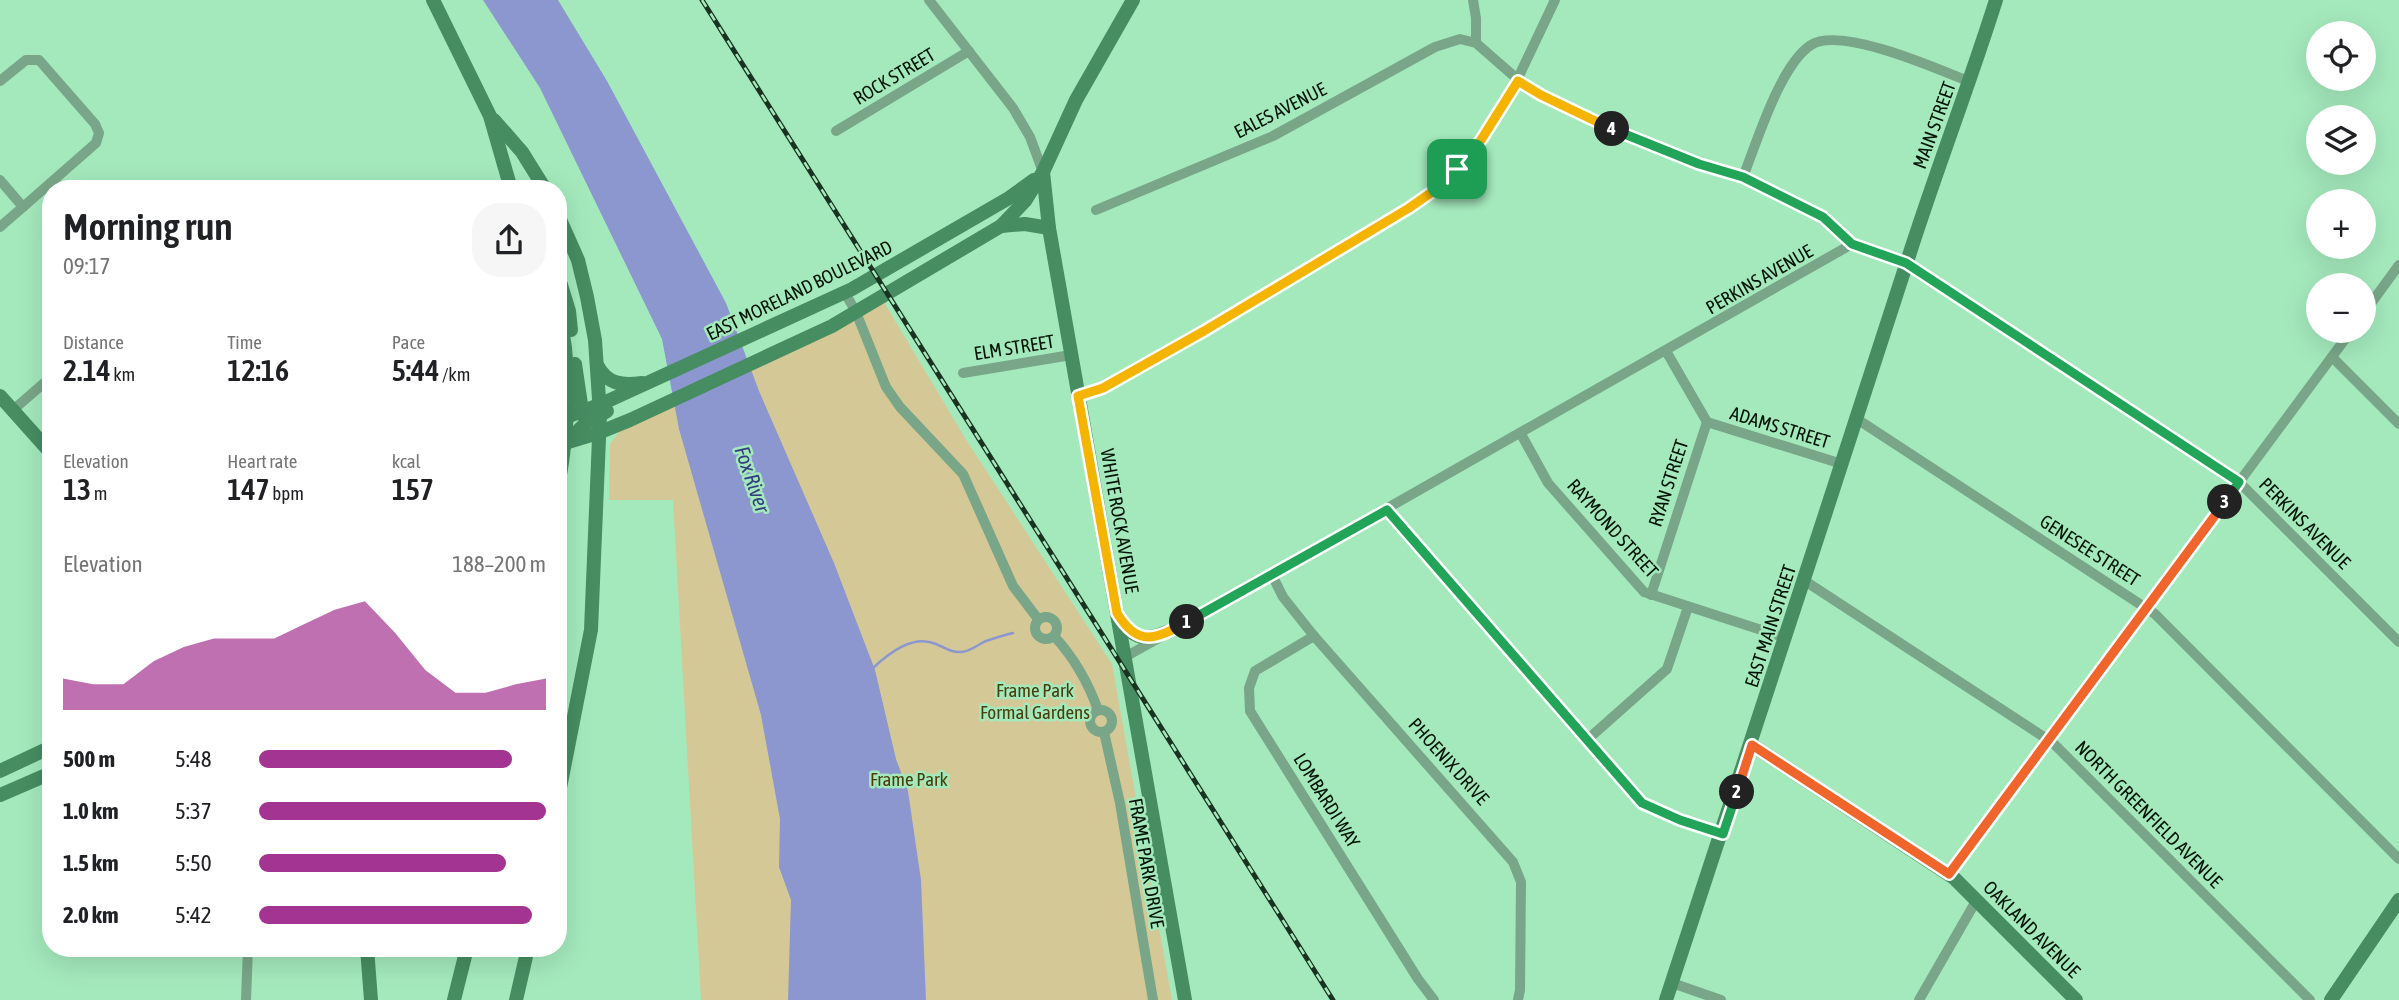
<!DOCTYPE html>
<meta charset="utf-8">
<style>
body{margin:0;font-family:"Asap Condensed",sans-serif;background:#f6f6f6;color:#202124;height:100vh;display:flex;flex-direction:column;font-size:26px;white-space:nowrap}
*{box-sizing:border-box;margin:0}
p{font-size:23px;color:#757577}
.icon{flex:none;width:38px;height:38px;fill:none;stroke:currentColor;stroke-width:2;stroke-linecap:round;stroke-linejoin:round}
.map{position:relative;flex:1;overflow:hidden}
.panel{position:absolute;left:42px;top:180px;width:525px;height:777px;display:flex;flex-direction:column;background:#fff;border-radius:28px;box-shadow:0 7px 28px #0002}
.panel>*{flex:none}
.controls{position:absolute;left:2306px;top:21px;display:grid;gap:14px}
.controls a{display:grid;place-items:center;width:70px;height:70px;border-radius:50%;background:#fff;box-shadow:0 7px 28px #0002;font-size:35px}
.pin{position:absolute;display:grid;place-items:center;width:60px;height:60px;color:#fff;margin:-30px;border-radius:14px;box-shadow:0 4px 10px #0006}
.km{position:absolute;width:35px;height:35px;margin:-18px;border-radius:50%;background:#222;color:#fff;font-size:19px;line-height:35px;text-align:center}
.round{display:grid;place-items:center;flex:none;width:74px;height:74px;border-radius:28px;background:#f6f6f6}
.summary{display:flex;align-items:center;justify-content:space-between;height:119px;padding:0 21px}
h1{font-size:38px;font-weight:600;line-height:52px}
.stats{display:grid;grid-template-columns:repeat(3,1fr);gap:10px;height:119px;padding:7px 21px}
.stats div{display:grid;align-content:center}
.stats b{font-size:30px;font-weight:600}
.stats small{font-size:19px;font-weight:400}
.stats p{font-size:19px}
.chart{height:196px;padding:14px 21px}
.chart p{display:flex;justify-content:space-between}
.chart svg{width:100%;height:126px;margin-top:7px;fill:#a43491;opacity:.7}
ul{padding:0 21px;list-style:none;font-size:23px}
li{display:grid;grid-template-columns:112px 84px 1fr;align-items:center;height:52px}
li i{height:18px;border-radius:9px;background:#a43491}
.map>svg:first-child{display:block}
</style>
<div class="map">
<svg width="2399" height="1000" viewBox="0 0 2399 1000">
<rect width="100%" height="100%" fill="#a4e9bc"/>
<polygon fill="#d5c897" points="884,302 965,438 1112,664 1172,1000 701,1000 673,500 609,500 610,444 620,431"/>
<polygon fill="#8b97ce" points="483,0 558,0 607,81 726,303 759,391 834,563 875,670 896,759 908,791 921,880 926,1000 788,1000 791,900 779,867 780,819 761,715 679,429 662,339 540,88"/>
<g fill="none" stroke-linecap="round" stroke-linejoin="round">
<path stroke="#8b97ce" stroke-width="2.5" d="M873 668C889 653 913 634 936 644 946 648 951 653 962 652 971 651 977 645 986 641 995 638 1004 635 1013 633"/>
<g stroke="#79a688" stroke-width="10">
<polyline points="929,0 1013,108 1030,137 1043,172"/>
<polyline points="1473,0 1476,18 1476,43"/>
<polyline points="0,81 26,60 39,60 95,124 99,133 96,143 23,207 0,180"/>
<polyline points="836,131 969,51"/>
<path d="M1743 177C1757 142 1780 65 1811 45 1841 26 1938 69 1970 82"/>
<polyline points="1096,210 1273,136 1435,47 1460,39 1476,43 1524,85 1581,115 1654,147 1743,177 1823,217 1852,244 1906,263 2239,482 2399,642"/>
<polyline points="0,227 23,207"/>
<polyline points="845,293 856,312 886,387 900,407 963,474 1013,586 1038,619"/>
<polyline points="2364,313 2399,265"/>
<polyline points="1666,351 1707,422 1842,464"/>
<polyline points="2332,357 2399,424"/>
<polyline points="963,373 1071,355"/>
<polyline points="1078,396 1103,389 1204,331 1432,192 1467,159 1508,99 1555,0"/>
<polyline points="13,410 51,377"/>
<polyline points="1857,419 2155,614 2399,859"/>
<polyline points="1521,434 1548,483 1644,592 1786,638"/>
<polyline points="1387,510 1642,803 1680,820 1723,834"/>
<polyline points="1272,575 1283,597 1314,636 1513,862 1521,882 1520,990 1518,1000"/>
<polyline points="1805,581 2053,743 2310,1000"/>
<polyline points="1651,595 1707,422"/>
<circle cx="1046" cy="628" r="11"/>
<polyline points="1173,630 1852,244"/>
<polyline points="1314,636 1255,671 1249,688 1250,711 1418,979 1434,1000"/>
<path d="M1055 637C1074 658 1088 682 1098 710"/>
<polyline points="1125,657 1159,638"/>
<circle cx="1101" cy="721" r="11"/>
<polyline points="1104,732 1120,803 1153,1000"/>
<polyline points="1587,740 1667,669 1688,607"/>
<polyline points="1949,874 2351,331"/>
<polyline points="1672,983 1721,1000"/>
<polyline points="246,1000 248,948"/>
<polyline points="1919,1000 1976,901"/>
</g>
<g stroke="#468d62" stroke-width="14">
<polyline points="433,0 490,116 511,189"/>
<polyline points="494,120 522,152 545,189"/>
<polyline points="1043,172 1049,228 1185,1000"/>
<polyline points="558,215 578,260 587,297 595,340 600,414 591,630 558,798"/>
<polyline points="1001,226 1025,224 1049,228"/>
<polyline points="558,275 569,311 571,330"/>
<path d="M558 308C572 366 569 428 558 487"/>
<polyline points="575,364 582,411 586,420"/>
<path d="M597 365C607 384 622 386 642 383"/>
<polyline points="0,396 51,453"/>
<polyline points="558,420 599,405 852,289 1009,198 1034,180"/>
<polyline points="566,443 587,422 607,411"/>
<polyline points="558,445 598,433 630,420 832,326 1001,226 1025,201 1043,172 1076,100 1133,0"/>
<path d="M1119 617C1136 645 1150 639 1177 628"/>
<polyline points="1752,745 1954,878 2076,1000"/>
<polyline points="0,771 51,747"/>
<polyline points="0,795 51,773"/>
<polyline points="367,948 371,1000"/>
<polyline points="454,1000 467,948"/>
<polyline points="516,1000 528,948"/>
<path d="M1666 1000C1748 756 1826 510 1906 265 1934 176 1968 89 1996 0"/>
<polyline points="2331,1000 2399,900"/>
</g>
<defs>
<polyline id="rail" points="702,0 1333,1000"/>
</defs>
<use href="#rail" stroke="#193320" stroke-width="5"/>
<use href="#rail" stroke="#a4e9bc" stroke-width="2.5" stroke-dasharray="8" stroke-linecap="butt"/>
</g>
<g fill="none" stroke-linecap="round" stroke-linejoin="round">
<defs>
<path id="split-1" d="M1187 622C1156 639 1138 648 1117 613L1078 396 1103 388 1204 331 1409 208 1432 192 1457 169"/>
<polyline id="split-2" points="1187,622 1387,510 1642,803 1680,820 1723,834 1737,792"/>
<polyline id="split-3" points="1737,792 1752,745 1949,874 2225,502"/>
<polyline id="split-4" points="1612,129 1699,164 1743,177 1823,217 1852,244 1906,263 2239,482 2225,502"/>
<polyline id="split-5" points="1457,169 1481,140 1518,81 1541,95 1612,129"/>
</defs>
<use href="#split-1" stroke="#fff" stroke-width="14"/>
<use href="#split-2" stroke="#fff" stroke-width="14"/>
<use href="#split-3" stroke="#fff" stroke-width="14"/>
<use href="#split-4" stroke="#fff" stroke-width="14"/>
<use href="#split-5" stroke="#fff" stroke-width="14"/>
<use href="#split-1" stroke="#f5b400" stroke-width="9"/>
<use href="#split-2" stroke="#22a559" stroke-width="9"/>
<use href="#split-3" stroke="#f0652b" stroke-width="9"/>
<use href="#split-4" stroke="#22a559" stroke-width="9"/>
<use href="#split-5" stroke="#f5b400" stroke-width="9"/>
</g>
<g text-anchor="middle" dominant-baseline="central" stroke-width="5" stroke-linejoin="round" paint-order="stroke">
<g font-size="19" fill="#001305" stroke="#a4e9bc">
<text transform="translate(894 76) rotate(-31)">ROCK STREET</text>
<text transform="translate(1280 110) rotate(-27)">EALES AVENUE</text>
<text transform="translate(1934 125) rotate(-70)">MAIN STREET</text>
<text transform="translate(1759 279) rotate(-30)">PERKINS AVENUE</text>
<text transform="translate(799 290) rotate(-26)">EAST MORELAND BOULEVARD</text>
<text transform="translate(1014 347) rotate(-9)">ELM STREET</text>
<text transform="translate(1780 427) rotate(17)">ADAMS STREET</text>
<text transform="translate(1668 483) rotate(-72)">RYAN STREET</text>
<text transform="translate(1120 521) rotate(80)">WHITE ROCK AVENUE</text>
<text transform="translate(2305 523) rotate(45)">PERKINS AVENUE</text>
<text transform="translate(1613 528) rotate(48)">RAYMOND STREET</text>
<text transform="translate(2090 550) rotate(33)">GENESEE STREET</text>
<text transform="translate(1770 626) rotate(-72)">EAST MAIN STREET</text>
<text transform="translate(1449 761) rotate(48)">PHOENIX DRIVE</text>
<text transform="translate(1327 800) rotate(58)">LOMBARDI WAY</text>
<text transform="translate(2149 814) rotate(45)">NORTH GREENFIELD AVENUE</text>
<text transform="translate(1147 863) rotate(80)">FRAME PARK DRIVE</text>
<text transform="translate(2032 929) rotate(45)">OAKLAND AVENUE</text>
</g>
<g font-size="19" fill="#493d0a" stroke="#a4e9bc">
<text x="1035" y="690">Frame Park<tspan x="1035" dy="22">Formal Gardens</tspan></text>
<text x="909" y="779">Frame Park</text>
</g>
<g font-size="21" font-style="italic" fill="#353d81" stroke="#a4e9bc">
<text transform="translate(753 479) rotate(71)">Fox River</text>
</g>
</g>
</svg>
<div class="controls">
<a><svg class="icon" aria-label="locate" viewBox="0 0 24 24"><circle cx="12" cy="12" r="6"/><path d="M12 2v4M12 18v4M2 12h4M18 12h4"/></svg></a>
<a><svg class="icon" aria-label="layers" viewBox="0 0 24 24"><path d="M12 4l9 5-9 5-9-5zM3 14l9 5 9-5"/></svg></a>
<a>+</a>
<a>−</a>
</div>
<div class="pin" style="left:1457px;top:169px;background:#1e9e55"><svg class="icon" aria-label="arrive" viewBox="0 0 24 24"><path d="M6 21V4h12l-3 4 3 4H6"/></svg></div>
<b class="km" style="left:1187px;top:622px">1</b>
<b class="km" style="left:1737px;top:792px">2</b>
<b class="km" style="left:2225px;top:502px">3</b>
<b class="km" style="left:1612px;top:129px">4</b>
<section class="panel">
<div class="summary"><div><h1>Morning run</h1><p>09:17</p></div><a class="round"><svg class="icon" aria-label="share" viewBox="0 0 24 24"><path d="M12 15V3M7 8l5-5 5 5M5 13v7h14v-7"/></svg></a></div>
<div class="stats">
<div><p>Distance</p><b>2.14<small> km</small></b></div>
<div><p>Time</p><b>12:16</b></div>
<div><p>Pace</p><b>5:44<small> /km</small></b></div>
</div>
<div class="stats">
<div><p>Elevation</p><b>13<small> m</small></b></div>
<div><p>Heart rate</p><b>147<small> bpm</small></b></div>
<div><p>kcal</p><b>157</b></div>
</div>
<div class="chart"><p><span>Elevation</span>188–200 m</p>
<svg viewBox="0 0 160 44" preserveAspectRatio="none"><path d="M0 44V33L10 35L20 35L30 27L40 22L50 19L60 19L70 19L80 14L90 9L100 6L110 17L120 30L130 38L140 38L150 35L160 33V44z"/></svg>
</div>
<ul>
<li><b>500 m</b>5:48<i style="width:88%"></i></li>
<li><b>1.0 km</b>5:37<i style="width:100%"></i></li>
<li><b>1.5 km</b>5:50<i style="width:86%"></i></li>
<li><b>2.0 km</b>5:42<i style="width:95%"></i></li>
</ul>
</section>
</div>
